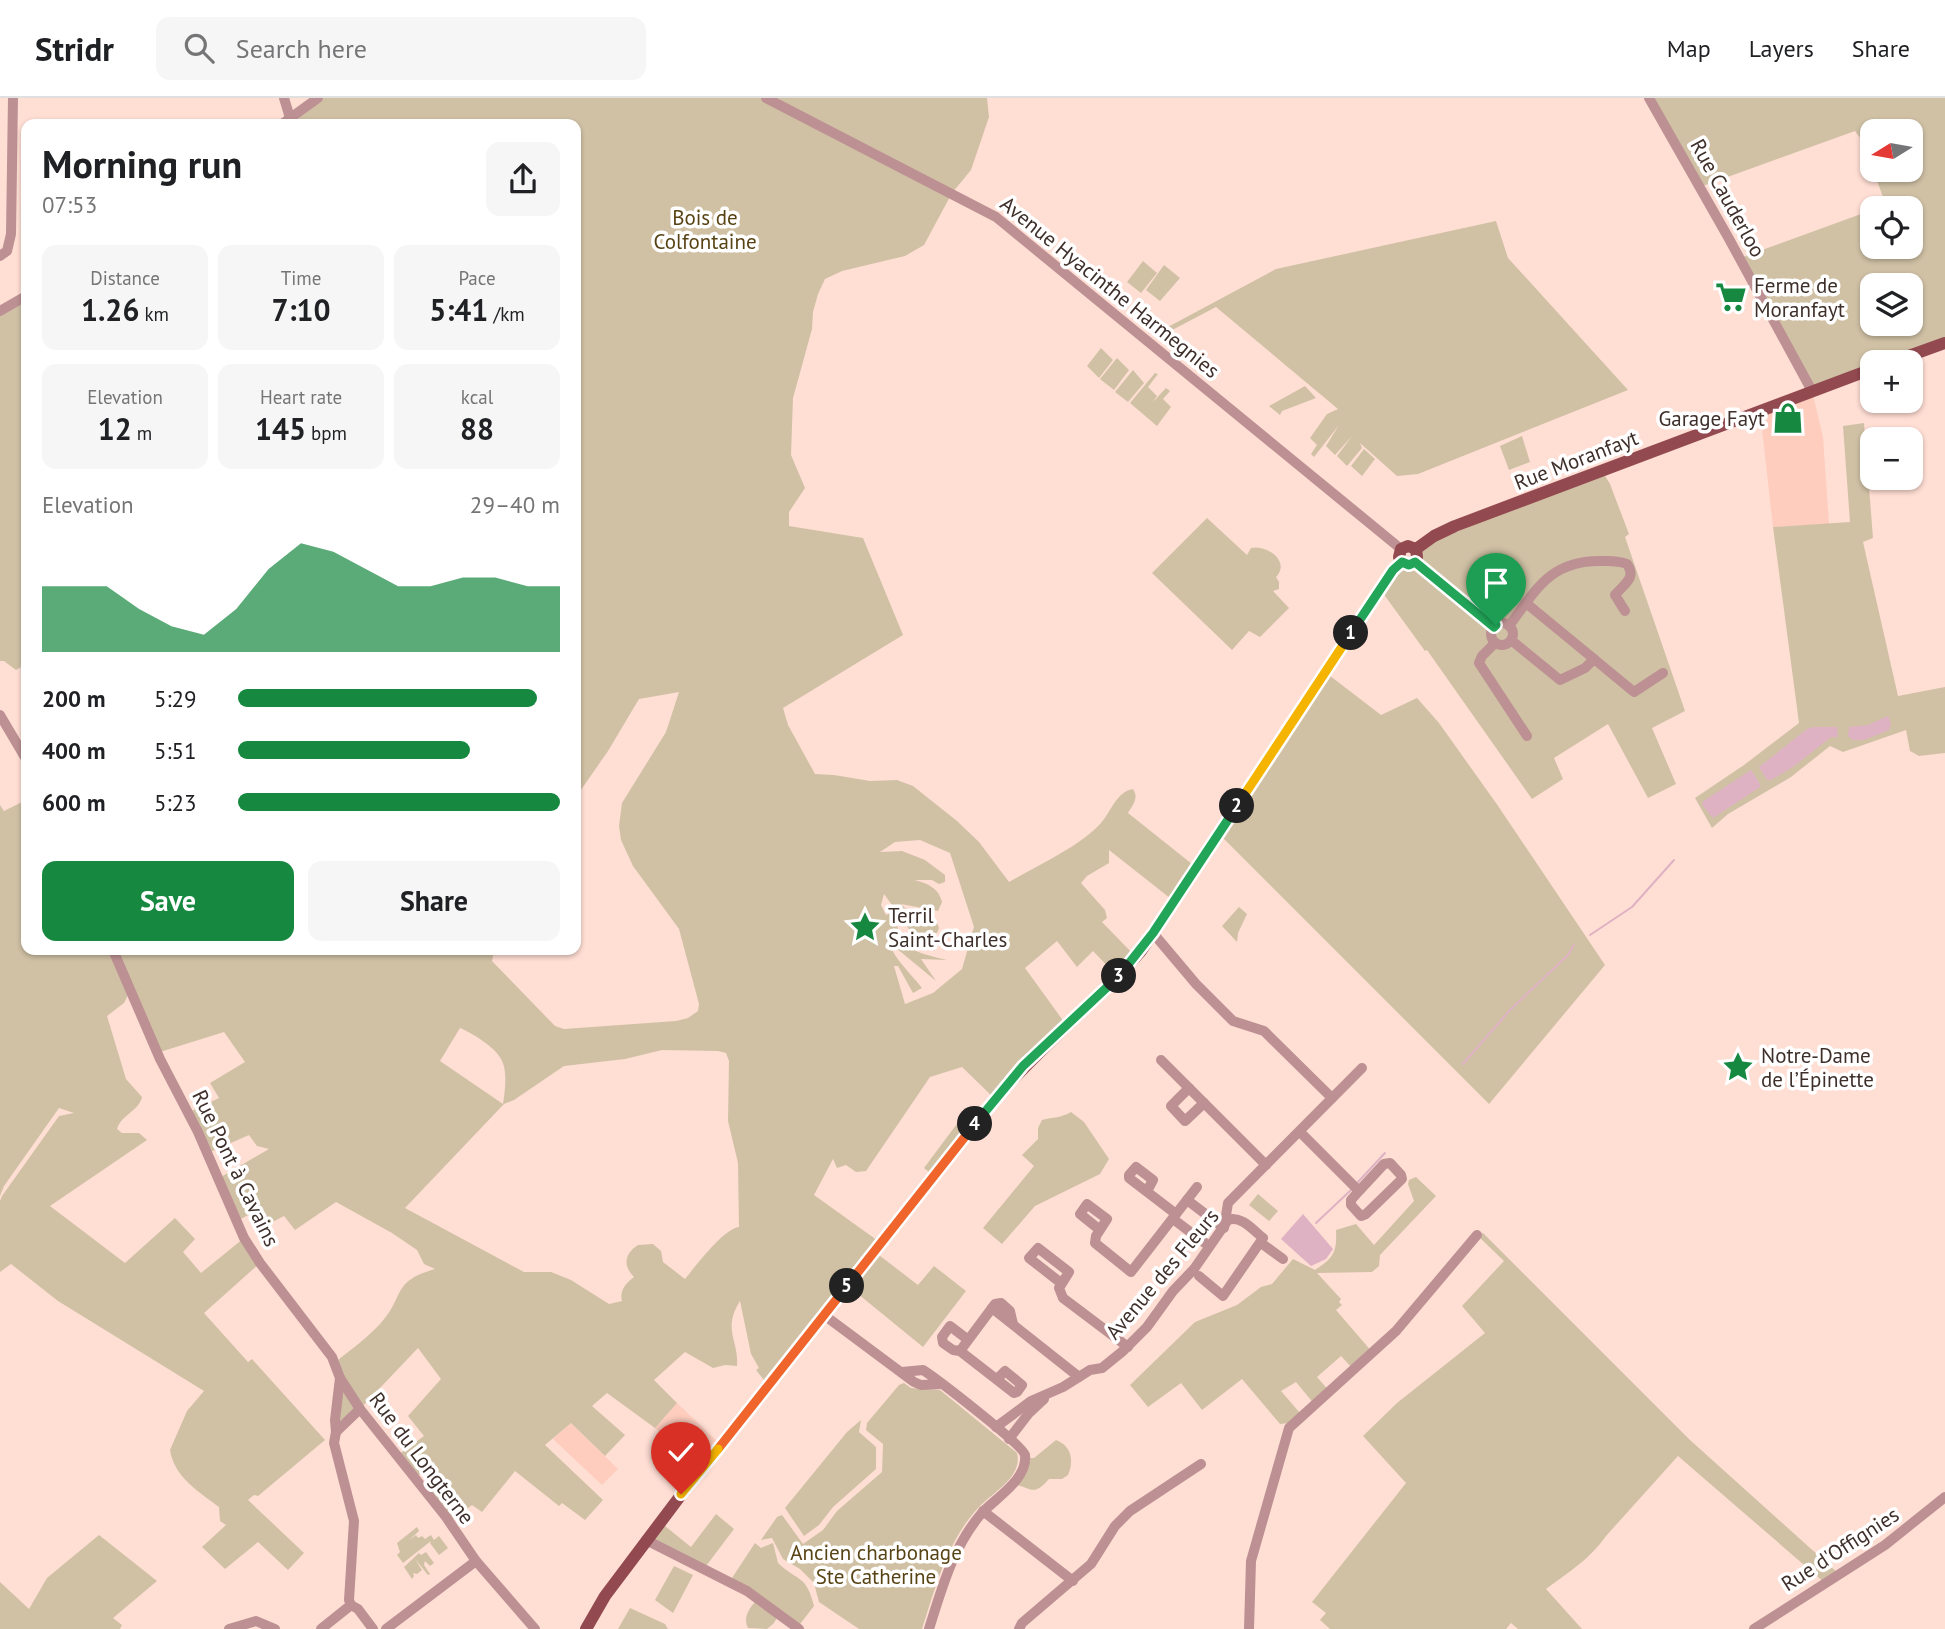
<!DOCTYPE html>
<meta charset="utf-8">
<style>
body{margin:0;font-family:"PT Sans",sans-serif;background:#f6f6f6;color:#202124;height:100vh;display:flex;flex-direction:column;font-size:26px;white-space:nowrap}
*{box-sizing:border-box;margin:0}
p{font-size:23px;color:#757577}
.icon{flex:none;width:38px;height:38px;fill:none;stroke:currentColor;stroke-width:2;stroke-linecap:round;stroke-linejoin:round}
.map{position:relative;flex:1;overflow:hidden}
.details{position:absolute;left:21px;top:21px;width:560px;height:836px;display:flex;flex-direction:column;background:#fff;border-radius:14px;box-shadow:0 2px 5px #0004}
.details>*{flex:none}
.needle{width:46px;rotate:259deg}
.fabs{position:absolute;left:1860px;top:21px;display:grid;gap:14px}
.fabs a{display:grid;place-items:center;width:63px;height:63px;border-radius:14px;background:#fff;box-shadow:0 2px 5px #0004;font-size:35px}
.pin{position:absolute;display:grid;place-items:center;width:60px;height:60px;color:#fff;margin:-72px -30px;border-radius:50% 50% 50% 0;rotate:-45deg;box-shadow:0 0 7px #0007}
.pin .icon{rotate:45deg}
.km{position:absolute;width:35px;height:35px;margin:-18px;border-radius:50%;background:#222;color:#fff;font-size:19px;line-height:35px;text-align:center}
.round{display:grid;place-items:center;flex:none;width:74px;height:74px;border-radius:14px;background:#f6f6f6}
.overview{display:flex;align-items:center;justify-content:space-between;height:119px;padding:0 21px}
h1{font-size:38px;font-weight:700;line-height:52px}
.figures{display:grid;grid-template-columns:repeat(3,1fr);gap:10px;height:119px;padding:7px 21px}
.figures div{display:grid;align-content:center;border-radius:14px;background:#f6f6f6;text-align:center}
.figures b{font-size:30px;font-weight:700}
.figures small{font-size:19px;font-weight:400}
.figures p{font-size:19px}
.chart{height:196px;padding:14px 21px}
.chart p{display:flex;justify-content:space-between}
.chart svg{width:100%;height:126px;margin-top:7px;fill:#168840;opacity:.7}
.action{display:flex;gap:14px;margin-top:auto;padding:14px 21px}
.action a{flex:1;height:80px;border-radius:14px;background:#168840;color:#fff;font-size:28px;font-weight:700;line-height:80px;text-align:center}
.action a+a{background:#f6f6f6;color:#202124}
ul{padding:0 21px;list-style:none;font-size:23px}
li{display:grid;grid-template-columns:112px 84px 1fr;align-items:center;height:52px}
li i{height:18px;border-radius:9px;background:#168840}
header{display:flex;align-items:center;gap:42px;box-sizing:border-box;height:98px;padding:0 35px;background:#fff;border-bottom:2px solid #e0e0e0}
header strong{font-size:33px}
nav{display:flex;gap:38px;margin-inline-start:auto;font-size:24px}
.search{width:490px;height:63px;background:#f6f6f6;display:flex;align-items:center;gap:18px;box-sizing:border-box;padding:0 24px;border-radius:14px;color:#757577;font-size:26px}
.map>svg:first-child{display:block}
</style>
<header>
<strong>Stridr</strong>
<div class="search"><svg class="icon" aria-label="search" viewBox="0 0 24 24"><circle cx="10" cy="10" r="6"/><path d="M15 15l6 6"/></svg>Search here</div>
<nav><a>Map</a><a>Layers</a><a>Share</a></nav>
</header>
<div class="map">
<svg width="1945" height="1531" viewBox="0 0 1945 1531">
<rect width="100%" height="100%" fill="#ffded4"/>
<g fill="#fecdbe">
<polygon points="1812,293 1823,339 1829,426 1773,429 1760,313"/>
<polygon points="677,1305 721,1347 703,1369 655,1330"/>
<polygon points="571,1325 618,1371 602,1387 553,1341"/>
</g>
<g fill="#d0c1a5" fill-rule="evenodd">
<path d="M324 0H987L989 19 971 72 952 95 924 147 905 158 842 173 825 181 818 196 813 214 812 231 793 300 791 357 805 390 789 414V428L863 440 903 537 783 610 788 627 815 676 834 677 870 683 897 682 913 688 957 723 979 744 1009 784C1035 769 1082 747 1101 725 1111 714 1116 694 1133 691 1139 700 1133 707 1128 715L1197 770 1175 804 1109 752V765L1087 778 1081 785 1105 812 1107 820 1102 824 1136 859 1118 879 1093 853 1077 869 1057 843 1025 870 1067 928 995 1001 962 969 930 979 866 1073 856 1074 846 1067 837 1070 833 1061 814 1097 874 1140 880 1147 875 1154 918 1187 934 1168 966 1193 923 1249 847 1187 768 1287 756 1272 759 1270 751 1256 740 1203C722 1232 739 1242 737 1268L725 1267 713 1270 685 1254 654 1282 677 1305 655 1330 607 1295 592 1308 625 1337 605 1358 571 1325 545 1347 603 1402 585 1422 562 1405 559 1408 515 1373 482 1414 472 1407 451 1423 426 1391 439 1381 431 1369 416 1379 398 1357 424 1338 408 1318 441 1281 418 1250 360 1311 340 1326 338 1262C352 1251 368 1239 380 1226 406 1198 390 1184 435 1171L424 1166 417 1152 392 1135 336 1104 295 1132 284 1118 265 1128 256 1114 261 1110 237 1123 219 1080 269 1051 257 1048 249 1037 208 1055 189 1014 219 1000 210 985 245 964 224 934 160 954 114 852H494L492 863 555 928 564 931 676 923 688 920 698 913 699 906 679 831 633 768 621 742 619 728 622 705 666 634 679 594 639 601 608 653 576 699V26H289ZM920 742 950 755 974 829 962 871 933 895 905 906 894 868H898L913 895 922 890C909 873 888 856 887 834L896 850 936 883 921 861 947 862C911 853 903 853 893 814L886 817 881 807 884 796 914 838 937 835 939 830 937 825H920L901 806 938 813 942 804C939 790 927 785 914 782H932L939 786 945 784V777L925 762 902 753 880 754 895 744ZM460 930C472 935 495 949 501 961 508 973 505 992 503 1006L440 963ZM662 952 718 953 726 955 729 963 728 1023 738 1065 739 1129C723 1131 696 1168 685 1181L663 1164 661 1153 653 1146 638 1147C624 1156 623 1168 634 1179 626 1185 619 1193 622 1203L609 1206 571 1182 551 1174H524L405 1110 504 1006 514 1002 564 968 625 961Z"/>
<path d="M1649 0H1945V245L1892 264H1872V271L1812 293 1740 160 1872 112V149H1911V110H1878L1886 107 1873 72H1911V33H1872V70L1864 45 1855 33 1700 89ZM1872 187H1911V226H1872Z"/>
<polygon points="1496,123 1508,160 1628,292 1418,376 1397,378 1360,345 1362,350 1347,368 1337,358 1352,338 1335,357 1326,348 1339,327 1314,359 1311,356 1317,347 1310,340 1327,316 1338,311 1216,209 1157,240 1153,237 1276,171"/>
<polygon points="1143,163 1157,175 1141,195 1127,184"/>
<polygon points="1164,167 1180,180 1160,203 1146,192"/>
<polygon points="26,203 26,564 23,568 16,572 4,563 0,563 0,218"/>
<polygon points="1101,250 1113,262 1099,280 1087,268"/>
<polygon points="1117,260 1129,272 1114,292 1100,281"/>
<polygon points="1133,272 1144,285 1128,304 1115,294"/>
<polygon points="1155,275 1158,276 1148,289 1157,298 1152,305 1166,290 1170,293 1163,301 1171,309 1157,328 1130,305"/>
<polygon points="1305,288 1316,300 1282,313 1280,317 1269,308"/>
<polygon points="1864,325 1873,440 1863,444 1898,598 1945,589 1945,655 1919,658 1910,653 1906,632 1843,654 1830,648 1791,679 1728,716 1712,730 1695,700 1744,667 1799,625 1773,429 1850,424 1843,328"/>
<polygon points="1522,338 1530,364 1509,372 1500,348"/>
<polygon points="1364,351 1375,361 1362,378 1351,368"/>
<polygon points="1602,373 1610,386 1629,436 1625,439 1685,613 1652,630 1676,686 1648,700 1608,626 1554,660 1563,681 1532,701 1427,552 1425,553 1380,491 1393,472 1410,468 1418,473 1423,448"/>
<path d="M1207 420 1247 457 1251 450C1267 446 1291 464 1276 479L1279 484V491L1273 493 1289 510 1260 539 1249 533 1232 552 1152 475Z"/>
<polygon points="1325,574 1381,617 1417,600 1439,625 1496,705 1605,867 1489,1006 1222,739"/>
<path d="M26 702V852H110L129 895 124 905 107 918 126 981 142 999C139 1013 121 1017 117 1031L122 1035H139L147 1042 50 1108 125 1165 175 1120 195 1141 183 1154 201 1175 244 1140 260 1165 204 1215 248 1264 252 1261 325 1342 258 1398 254 1397 248 1402 304 1455 288 1472 258 1444 225 1471 202 1449 226 1427 220 1423 219 1409C199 1394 174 1379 170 1352L187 1313 204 1293 58 1203 11 1166 0 1174V1103L2 1098 59 1018 74 1015 59 1010 4 1088 0 1098V707L4 713Z"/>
<polygon points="1239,809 1247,816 1238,835 1237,844 1222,828"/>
<polygon points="968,1011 981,1019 935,1079 924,1070"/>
<path d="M1071 1014 1084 1024 1109 1061 1100 1076 1035 1108 1002 1146 983 1130 1034 1068 1022 1057 1038 1041V1030L1042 1022C1053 1019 1061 1020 1071 1014Z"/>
<path d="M1416 1079 1436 1098 1380 1157 1379 1168 1372 1174 1317 1175 1341 1201 1339 1204 1342 1207 1336 1212 1373 1255 1354 1272 1341 1258 1317 1279 1330 1294 1315 1307 1296 1284 1281 1293 1300 1315 1290 1325 1280 1326 1242 1281 1202 1312 1181 1285 1148 1309 1130 1287 1195 1224 1237 1207 1261 1189 1272 1186 1293 1161 1315 1172C1334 1160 1337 1154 1336 1132L1356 1126 1374 1147 1414 1103 1408 1086 1409 1082Z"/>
<polygon points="1258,1096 1278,1113 1269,1123 1249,1107"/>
<path d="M1483 1135 1690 1342 1839 1476 1825 1485 1678 1358 1606 1438C1590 1461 1569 1474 1546 1491L1582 1531H1518L1511 1525 1506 1531H1330L1320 1522 1326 1515 1312 1504 1406 1385 1363 1338 1397 1305 1485 1235 1462 1208 1504 1163 1478 1138Z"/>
<path d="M904 1285 911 1290 940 1292 1017 1355C1023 1379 993 1394 979 1409 947 1443 936 1488 922 1531H859L819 1504 814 1485 800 1471 783 1461 772 1440 761 1442 777 1419 782 1417 803 1446 823 1432 837 1413 882 1374 883 1346 866 1332 867 1325 899 1287Z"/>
<polygon points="861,1322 859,1334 876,1349 876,1371 833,1409 819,1427 804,1438 785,1410 847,1334"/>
<path d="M1056 1342C1072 1348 1074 1363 1068 1377L1062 1381H1049C1033 1399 1033 1390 1013 1386L1024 1360H1034Z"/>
<polygon points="716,1416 734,1431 703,1472 646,1442 660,1424 691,1449"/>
<polygon points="417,1429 419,1433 409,1442 416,1437 418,1440 422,1438 425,1441 431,1437 434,1442 439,1438 448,1450 439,1457 430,1445 431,1443 403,1465 397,1457 400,1454 397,1445"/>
<polygon points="99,1437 157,1483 113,1520 122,1527 120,1531 0,1531 0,1484 29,1511 47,1480"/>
<path d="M755 1445 761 1450 773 1445 778 1465C798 1484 806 1476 814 1508L797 1530 779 1516 774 1525 767 1531 748 1530C742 1518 751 1509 758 1500L728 1486Z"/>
<polygon points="426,1454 434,1465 430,1468 425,1463 424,1467 430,1476 428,1477 415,1461 422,1472 417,1476 413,1475 414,1478 412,1481 404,1469 419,1455 421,1457"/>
<polygon points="674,1468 693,1477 673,1515 655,1502"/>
<polygon points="630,1510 665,1526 668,1531 618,1531"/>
</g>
<g fill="#deb2c3">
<polygon points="1888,618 1891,626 1889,632 1864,642 1853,642 1848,638 1849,629 1868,627"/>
<polygon points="1814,629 1837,629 1838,639 1831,639 1793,669 1771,682 1767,682 1759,669 1807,631"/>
<polygon points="1751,672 1760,686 1760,689 1713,720 1703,708 1702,704"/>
<polygon points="1303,1116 1333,1151 1326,1161 1311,1168 1281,1141"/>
</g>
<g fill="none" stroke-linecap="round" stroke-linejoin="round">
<g stroke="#deb2c3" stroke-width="2">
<polyline points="1590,837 1632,809 1674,762"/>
<polyline points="1463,966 1510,912 1568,857 1574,847"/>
<polyline points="1358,1084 1385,1055"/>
<polyline points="1316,1125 1351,1092"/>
</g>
<g stroke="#bd9193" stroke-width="10">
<polyline points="284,0 290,20"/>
<polyline points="766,0 996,119 1401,451"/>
<polyline points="1649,0 1728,139 1812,293"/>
<polyline points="282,26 318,0"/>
<polyline points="0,158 7,153 11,136 13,0"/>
<polyline points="0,213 26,198"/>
<polyline points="1415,464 1494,529"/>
<polyline points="1526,505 1594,561"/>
<circle cx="1502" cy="536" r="11"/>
<path d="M1509 528C1536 492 1550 463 1599 463 1609 463 1618 462 1627 466 1637 480 1624 486 1615 497L1625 513"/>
<polyline points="1511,542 1560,582 1585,570 1594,561 1634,594 1663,575"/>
<polyline points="1495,545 1482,558 1479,565 1527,638"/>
<polyline points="0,617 26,661"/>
<polyline points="1153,835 1196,886 1233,923 1264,933 1332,1000"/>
<polyline points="113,852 160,961 198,1034 244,1140 260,1165 332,1259 340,1280 335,1322 336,1334"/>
<polyline points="1161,962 1266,1067"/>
<polyline points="1189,990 1171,1008 1185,1023 1204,1005"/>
<polyline points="1300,1034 1359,1093 1351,1102 1351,1107 1361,1118 1366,1116 1402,1081 1401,1077 1390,1065 1384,1066 1359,1093"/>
<polyline points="1147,1093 1153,1082 1136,1069 1129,1077 1129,1080 1176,1116"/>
<polyline points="1187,1102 1224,1130 1228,1105 1362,970"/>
<polyline points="1173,1121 1209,1148"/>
<polyline points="1100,1132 1080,1116 1087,1106 1107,1121 1096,1138 1095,1145 1131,1174 1197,1089"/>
<polyline points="1261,1145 1283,1161"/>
<polyline points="1061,1185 1029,1160 1038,1150 1069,1174 1059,1190 1063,1200 1128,1249"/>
<polyline points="992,1210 995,1206 1001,1205 1010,1213 1013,1226"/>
<polyline points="824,1217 914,1284 921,1287 942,1286"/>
<polyline points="960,1253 953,1252 943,1245 942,1239 950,1228 967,1241"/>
<path d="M902 1274 923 1272C937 1281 1023 1347 1025 1357 1028 1382 994 1401 981 1416 953 1449 942 1490 929 1531"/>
<polyline points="340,1280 360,1311 446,1419 476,1463 535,1531"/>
<polyline points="997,1281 1005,1273 1022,1287 1017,1294 1014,1295 960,1253 992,1210 1079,1279"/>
<polyline points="360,1311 336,1334 334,1345 354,1423 349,1502 351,1507 358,1511 373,1531"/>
<path d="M996 1329 1031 1303 1063 1289 1090 1272 1102 1270 1123 1253 1147 1229 1173 1193 1194 1171 1228 1122C1241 1117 1253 1132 1263 1140L1223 1198 1199 1178"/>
<polyline points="1009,1341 1029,1315 1044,1301"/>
<polyline points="983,1413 1073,1483"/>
<polyline points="646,1442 747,1493 799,1531"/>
<polyline points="229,1531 256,1523 275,1531"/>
<polyline points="321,1531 351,1507"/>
<polyline points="386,1531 476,1463"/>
<polyline points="1019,1531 1022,1525 1091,1466 1115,1428 1130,1413 1201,1366"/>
<polyline points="1249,1531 1251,1463 1289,1330 1396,1233 1477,1137"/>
<polyline points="1754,1531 1885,1447 1945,1399"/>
</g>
<g stroke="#934950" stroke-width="12">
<polyline points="1892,264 1945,245"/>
<polyline points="1416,451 1434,438 1455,428 1872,271"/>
<polyline points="1402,464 1399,459 1401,451 1408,448 1416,451"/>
<path d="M1402 464C1409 468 1415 466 1417 459L1416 451"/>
<path d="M586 1531 605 1498 681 1397 995 1001C1041 948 1095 905 1141 853L1382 488 1393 472 1402 464"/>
</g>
</g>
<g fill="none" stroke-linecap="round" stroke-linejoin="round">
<defs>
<polyline id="split-1" points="1351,535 1393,472 1402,464 1409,467 1415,464 1494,529 1496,527"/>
<polyline id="split-2" points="1237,708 1351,535"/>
<polyline id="split-3" points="1119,878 1153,835 1237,708"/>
<polyline id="split-4" points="975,1026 1023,968 1119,878"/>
<polyline id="split-5" points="847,1188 975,1026"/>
<polyline id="split-6" points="718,1351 847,1188"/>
<polyline id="split-7" points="681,1396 718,1351"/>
</defs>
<use href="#split-1" stroke="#fff" stroke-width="14"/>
<use href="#split-2" stroke="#fff" stroke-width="14"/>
<use href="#split-3" stroke="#fff" stroke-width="14"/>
<use href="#split-4" stroke="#fff" stroke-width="14"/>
<use href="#split-5" stroke="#fff" stroke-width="14"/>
<use href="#split-6" stroke="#fff" stroke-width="14"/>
<use href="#split-7" stroke="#fff" stroke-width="14"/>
<use href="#split-1" stroke="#22a559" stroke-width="9"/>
<use href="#split-2" stroke="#f5b400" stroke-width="9"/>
<use href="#split-3" stroke="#22a559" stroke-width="9"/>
<use href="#split-4" stroke="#22a559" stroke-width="9"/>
<use href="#split-5" stroke="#f0652b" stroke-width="9"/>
<use href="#split-6" stroke="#f0652b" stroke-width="9"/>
<use href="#split-7" stroke="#f5b400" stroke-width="9"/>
</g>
<defs>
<symbol id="supermarket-bare" viewBox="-9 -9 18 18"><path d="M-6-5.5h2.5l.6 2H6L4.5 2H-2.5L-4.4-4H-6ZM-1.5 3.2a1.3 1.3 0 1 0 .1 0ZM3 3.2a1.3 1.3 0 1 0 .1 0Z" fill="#168840" stroke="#fff" stroke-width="2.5" paint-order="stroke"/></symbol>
<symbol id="shop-bare" viewBox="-9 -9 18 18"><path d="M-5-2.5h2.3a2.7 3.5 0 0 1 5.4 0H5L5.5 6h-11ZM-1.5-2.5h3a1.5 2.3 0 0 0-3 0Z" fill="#168840" stroke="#fff" stroke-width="2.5" paint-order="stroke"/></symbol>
<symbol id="sight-bare" viewBox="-9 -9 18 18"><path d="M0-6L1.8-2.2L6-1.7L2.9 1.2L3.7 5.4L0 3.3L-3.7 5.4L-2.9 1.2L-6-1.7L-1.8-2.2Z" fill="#168840" stroke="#fff" stroke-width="2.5" paint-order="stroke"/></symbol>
</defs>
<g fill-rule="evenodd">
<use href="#supermarket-bare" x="1709" y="177" width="44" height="44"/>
<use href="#shop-bare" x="1766" y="298" width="44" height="44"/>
<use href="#sight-bare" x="843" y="807" width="44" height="44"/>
<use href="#sight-bare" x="1716" y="947" width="44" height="44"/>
</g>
<g text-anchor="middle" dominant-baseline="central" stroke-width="7" stroke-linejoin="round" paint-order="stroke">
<g font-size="21" fill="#3e2f2a" stroke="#fff">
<text transform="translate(1728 100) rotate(61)">Rue Cauderloo</text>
<text transform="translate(1110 189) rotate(39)">Avenue Hyacinthe Harmegnies</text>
<text transform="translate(1576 362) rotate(-21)">Rue Moranfayt</text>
<text transform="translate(236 1070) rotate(64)">Rue Pont à Cavains</text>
<text transform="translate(1162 1176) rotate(-50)">Avenue des Fleurs</text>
<text transform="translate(422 1360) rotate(53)">Rue du Longterne</text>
<text transform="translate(1840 1451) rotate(-33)">Rue d'Offignies</text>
</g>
<g font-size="21" fill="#584314" stroke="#fff">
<text x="705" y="119">Bois de<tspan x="705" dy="24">Colfontaine</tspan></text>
<text x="876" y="1454">Ancien charbonage<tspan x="876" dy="24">Ste Catherine</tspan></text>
</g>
<g font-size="21" fill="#3e2f2a" stroke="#fff" text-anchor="start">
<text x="1754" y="187">Ferme de<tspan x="1754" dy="24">Moranfayt</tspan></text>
<text x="1765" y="320" text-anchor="end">Garage Fayt</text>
<text x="888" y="817">Terril<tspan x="888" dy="24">Saint-Charles</tspan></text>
<text x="1761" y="957">Notre-Dame<tspan x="1761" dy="24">de l’Épinette</tspan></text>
</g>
</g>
</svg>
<div class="fabs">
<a><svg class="needle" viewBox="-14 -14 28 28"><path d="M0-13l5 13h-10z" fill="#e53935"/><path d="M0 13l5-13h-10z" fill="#757577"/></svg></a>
<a><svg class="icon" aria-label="locate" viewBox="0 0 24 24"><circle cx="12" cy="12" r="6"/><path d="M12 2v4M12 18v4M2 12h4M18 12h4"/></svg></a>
<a><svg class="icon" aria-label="layers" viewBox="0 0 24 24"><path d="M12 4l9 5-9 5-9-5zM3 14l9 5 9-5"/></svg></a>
<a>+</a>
<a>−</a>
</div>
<div class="pin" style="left:1496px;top:527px;background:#1e9e55"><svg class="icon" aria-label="arrive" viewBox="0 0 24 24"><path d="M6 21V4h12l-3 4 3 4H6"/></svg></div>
<div class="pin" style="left:681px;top:1396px;background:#d93025"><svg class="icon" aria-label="check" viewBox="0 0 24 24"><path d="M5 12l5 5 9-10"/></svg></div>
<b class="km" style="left:1351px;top:535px">1</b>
<b class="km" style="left:1237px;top:708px">2</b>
<b class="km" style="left:1119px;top:878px">3</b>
<b class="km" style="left:975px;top:1026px">4</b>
<b class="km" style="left:847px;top:1188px">5</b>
<section class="details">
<div class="overview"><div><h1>Morning run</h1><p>07:53</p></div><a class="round"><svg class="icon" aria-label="share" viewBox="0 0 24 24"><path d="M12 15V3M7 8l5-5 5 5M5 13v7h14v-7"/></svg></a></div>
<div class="figures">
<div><p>Distance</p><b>1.26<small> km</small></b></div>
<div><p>Time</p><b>7:10</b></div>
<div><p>Pace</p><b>5:41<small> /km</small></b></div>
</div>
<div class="figures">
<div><p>Elevation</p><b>12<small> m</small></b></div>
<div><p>Heart rate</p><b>145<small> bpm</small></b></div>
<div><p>kcal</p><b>88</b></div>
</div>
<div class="chart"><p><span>Elevation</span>29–40 m</p>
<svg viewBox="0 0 160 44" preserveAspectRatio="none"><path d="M0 44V21L10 21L20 21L30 29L40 35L50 38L60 29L70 15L80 6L90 9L100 15L110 21L120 21L130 18L140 18L150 21L160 21V44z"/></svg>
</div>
<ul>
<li><b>200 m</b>5:29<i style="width:93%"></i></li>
<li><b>400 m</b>5:51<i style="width:72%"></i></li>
<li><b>600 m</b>5:23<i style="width:100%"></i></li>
</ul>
<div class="action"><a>Save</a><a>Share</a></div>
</section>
</div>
